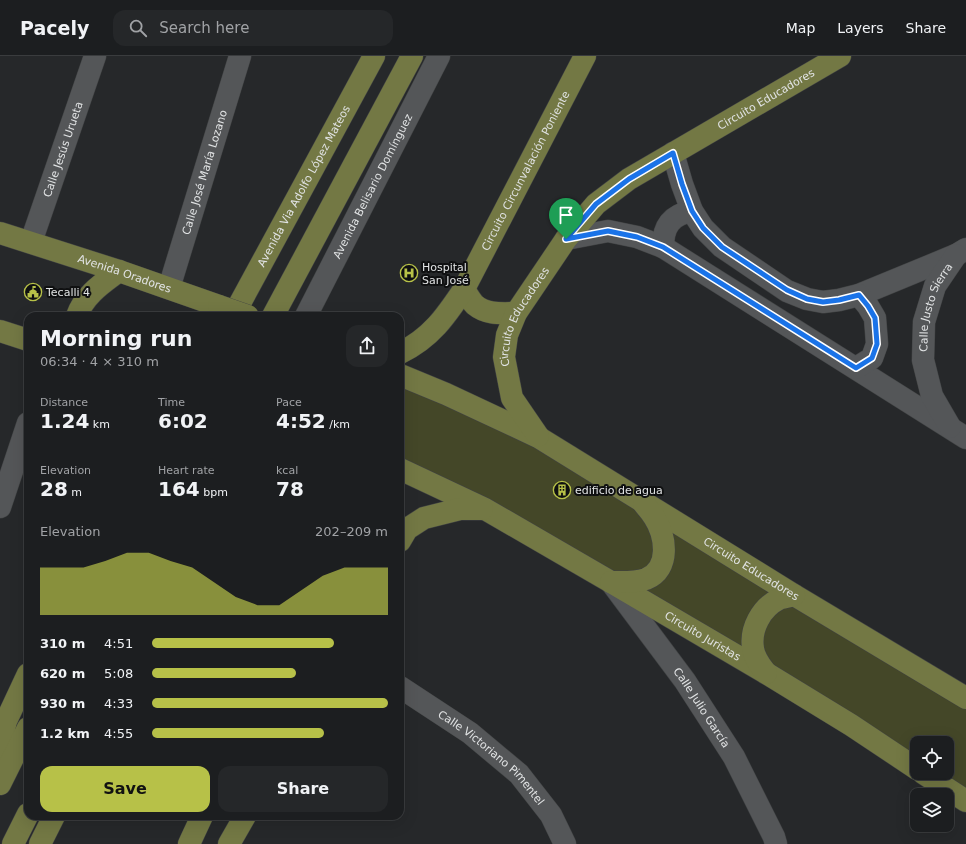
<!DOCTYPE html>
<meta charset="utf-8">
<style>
body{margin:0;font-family:"DejaVu Sans",sans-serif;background:#252729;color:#f1f3f6;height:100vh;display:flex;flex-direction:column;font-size:15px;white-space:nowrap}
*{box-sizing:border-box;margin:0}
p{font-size:13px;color:#a0a2a5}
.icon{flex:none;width:22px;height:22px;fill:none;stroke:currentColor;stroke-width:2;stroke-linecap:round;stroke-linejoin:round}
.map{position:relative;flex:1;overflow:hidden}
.side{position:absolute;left:24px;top:256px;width:380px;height:508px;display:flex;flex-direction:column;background:#1c1e20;border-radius:12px;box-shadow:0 4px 16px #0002,0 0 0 1px #3a3c3e}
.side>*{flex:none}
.buttons{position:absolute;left:910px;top:680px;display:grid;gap:8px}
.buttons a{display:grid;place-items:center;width:44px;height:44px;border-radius:8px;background:#1c1e20;box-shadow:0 4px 16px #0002,0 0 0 1px #3a3c3e;font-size:20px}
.pin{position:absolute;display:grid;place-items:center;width:34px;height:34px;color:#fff;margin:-41px -17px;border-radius:50% 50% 50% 0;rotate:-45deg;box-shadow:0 0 4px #0007}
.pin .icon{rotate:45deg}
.round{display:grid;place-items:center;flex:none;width:42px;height:42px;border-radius:12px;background:#252729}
.headline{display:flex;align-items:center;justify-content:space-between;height:68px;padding:0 16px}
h1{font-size:22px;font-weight:700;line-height:30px}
.metrics{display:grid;grid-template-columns:repeat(3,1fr);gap:6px;height:68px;padding:4px 16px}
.metrics div{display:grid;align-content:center}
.metrics b{font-size:20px;font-weight:700}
.metrics small{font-size:11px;font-weight:400}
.metrics p{font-size:11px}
.chart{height:112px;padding:8px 16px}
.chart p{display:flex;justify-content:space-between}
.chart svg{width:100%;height:72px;margin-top:4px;fill:#b7c148;opacity:.7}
.action{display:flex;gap:8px;margin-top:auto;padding:8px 16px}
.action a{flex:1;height:46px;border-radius:12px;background:#b7c148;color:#111;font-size:16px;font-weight:700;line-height:46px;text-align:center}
.action a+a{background:#252729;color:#f1f3f6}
ul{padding:0 16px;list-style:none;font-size:13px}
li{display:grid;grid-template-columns:64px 48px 1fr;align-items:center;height:30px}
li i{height:10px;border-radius:5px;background:#b7c148}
header{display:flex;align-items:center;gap:24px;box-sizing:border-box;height:56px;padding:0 20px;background:#1c1e20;border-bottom:1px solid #3a3c3e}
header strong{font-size:19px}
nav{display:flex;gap:22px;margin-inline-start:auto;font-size:14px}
.search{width:280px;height:36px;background:#252729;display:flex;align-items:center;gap:10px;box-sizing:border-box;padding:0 14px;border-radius:12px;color:#a0a2a5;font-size:15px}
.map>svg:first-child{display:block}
</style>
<header>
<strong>Pacely</strong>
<div class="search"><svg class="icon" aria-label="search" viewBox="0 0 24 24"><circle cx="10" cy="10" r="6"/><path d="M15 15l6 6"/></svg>Search here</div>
<nav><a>Map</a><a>Layers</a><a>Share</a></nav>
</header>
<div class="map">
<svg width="966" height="788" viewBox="0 0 966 788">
<rect width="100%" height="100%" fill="#26282a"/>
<polygon fill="#444728" points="400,319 446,338 966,637 966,735 939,717 947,717 947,687 917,687 917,703 400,413"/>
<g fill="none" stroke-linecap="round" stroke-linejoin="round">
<defs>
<g id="minor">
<polyline points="673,97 682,128 692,155 703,172 722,191 787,235 807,243 823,246 839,244 859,239 956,199 966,193"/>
<polyline points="566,183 608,175 637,181 663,191 966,382"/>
<path id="s1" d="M31 186 95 0"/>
<path d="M663 191C663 170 671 159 692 155"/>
<path id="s2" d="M169 232 240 0"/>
<path id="s3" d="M306 260 439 0"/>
<polyline points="856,312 872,302 877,288 875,262 868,250 859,239"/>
<path id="s4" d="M950 371 932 340 923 304 924 266 935 230 956 199"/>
<polyline points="0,451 28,367"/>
<path id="s5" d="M611 526 685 625 734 701 774 781 776 788"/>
<path id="s6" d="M400 631 470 677 519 718 551 759 565 788"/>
</g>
<g id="major">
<path id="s7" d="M0 177 119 215 219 250"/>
<path d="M464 233C467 238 471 245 475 249 487 259 502 257 516 257"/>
<path d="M77 260C84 239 103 227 119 215"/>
<path id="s8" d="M233 260 374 0"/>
<polyline points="273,260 412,0"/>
<polyline points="0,275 28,284"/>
<path id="s9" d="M400 297C431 282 446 260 464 233L585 0"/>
<path id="s10" d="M400 319 446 338 538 381 794 539 966 642"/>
<path id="s11" d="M538 380 512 342 504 301 507 279 516 257 566 183 596 148 629 123 840 0"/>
<path id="s12" d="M400 413 485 453 611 526 766 617 851 669 917 713"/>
<polyline points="400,485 407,473 424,462 460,453 482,453"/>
<path d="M611 526C622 526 635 527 646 523 671 513 666 480 654 461 651 456 647 452 644 448"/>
<path d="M766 617C760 609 754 602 753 592 750 573 761 552 779 543 783 541 789 541 794 539"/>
<polyline points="0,700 2,681 6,665 28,618"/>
<polyline points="923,717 966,745"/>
<polyline points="0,728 28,672"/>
<polyline points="13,788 28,758"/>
<polyline points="40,788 54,760"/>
<polyline points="189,788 202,760"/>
<polyline points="229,788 245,760"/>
</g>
</defs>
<use href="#minor" stroke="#414344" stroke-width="23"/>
<use href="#major" stroke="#414344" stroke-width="23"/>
<use href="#minor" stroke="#545658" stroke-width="22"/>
<use href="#major" stroke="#737844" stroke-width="22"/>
<defs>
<polyline id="major-bridge" points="219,250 248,260"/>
</defs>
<use href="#major-bridge" stroke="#414344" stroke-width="23" stroke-linecap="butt"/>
<use href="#major-bridge" stroke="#737844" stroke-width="22"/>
</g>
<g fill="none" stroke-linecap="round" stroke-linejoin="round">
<defs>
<polygon id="route" points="673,97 682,128 692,155 703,172 722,191 787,234 807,243 823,246 839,244 859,239 868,250 875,262 877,288 872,302 856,312 663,191 637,181 608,175 566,183 596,148 629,123"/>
</defs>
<use href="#route" stroke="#fff" stroke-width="8"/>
<use href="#route" stroke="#1a73e8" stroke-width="5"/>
</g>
<defs>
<symbol id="hospital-ring" viewBox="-11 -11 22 22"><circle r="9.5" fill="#0f1011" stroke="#b7c148" stroke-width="1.5"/><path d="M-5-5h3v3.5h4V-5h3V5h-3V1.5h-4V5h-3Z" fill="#b7c148"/></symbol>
<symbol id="civic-ring" viewBox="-11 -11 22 22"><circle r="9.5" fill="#0f1011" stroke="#b7c148" stroke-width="1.5"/><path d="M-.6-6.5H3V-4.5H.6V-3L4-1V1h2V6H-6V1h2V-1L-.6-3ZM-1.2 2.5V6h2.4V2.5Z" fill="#b7c148"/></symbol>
<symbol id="building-ring" viewBox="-11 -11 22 22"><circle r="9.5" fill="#0f1011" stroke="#b7c148" stroke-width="1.5"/><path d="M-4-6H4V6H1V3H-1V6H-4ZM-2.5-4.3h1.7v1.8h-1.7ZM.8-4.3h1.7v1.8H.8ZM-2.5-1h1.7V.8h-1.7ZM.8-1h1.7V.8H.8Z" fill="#b7c148"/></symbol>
</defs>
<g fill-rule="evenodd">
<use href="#hospital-ring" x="399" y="207" width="20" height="20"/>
<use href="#civic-ring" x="23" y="226" width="20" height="20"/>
<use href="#building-ring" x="552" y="424" width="20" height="20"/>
</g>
<g text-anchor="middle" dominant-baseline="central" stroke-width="4" stroke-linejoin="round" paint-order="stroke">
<g font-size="11" fill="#e1e3e4" stroke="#0f1011">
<text stroke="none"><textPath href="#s11" startOffset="469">Circuito Educadores</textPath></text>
<text stroke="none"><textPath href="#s1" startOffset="98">Calle Jesús Urueta</textPath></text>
<text stroke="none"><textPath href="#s9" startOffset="225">Circuito Circunvalación Poniente</textPath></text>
<text stroke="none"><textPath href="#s2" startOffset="121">Calle José María Lozano</textPath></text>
<text stroke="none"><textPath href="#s8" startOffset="148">Avenida Via Adolfo López Mateos</textPath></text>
<text stroke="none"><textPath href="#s3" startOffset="146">Avenida Belisario Domínguez</textPath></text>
<text stroke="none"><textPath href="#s7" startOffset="131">Avenida Oradores</textPath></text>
<text stroke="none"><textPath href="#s4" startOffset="128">Calle Justo Sierra</textPath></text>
<text stroke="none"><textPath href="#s11" startOffset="133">Circuito Educadores</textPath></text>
<text stroke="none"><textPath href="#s10" startOffset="402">Circuito Educadores</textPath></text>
<text stroke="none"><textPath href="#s12" startOffset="346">Circuito Juristas</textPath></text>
<text stroke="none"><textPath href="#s5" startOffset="155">Calle Julio García</textPath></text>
<text stroke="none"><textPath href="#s6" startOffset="116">Calle Victoriano Pimentel</textPath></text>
</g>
<g font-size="11" fill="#e1e3e4" stroke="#0f1011" text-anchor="start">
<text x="422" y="211">Hospital<tspan x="422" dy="13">San José</tspan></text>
<text x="46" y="236">Tecalli 4</text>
<text x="575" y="434">edificio de agua</text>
</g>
</g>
</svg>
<div class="buttons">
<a><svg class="icon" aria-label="locate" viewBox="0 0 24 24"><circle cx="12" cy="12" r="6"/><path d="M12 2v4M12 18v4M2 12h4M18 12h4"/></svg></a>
<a><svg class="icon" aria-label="layers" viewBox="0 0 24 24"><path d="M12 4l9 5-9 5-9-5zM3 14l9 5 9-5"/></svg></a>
</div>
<div class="pin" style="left:566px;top:183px;background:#1e9e55"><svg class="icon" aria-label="arrive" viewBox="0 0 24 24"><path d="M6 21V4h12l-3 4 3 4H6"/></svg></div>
<section class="side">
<div class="headline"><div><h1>Morning run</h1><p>06:34 · 4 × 310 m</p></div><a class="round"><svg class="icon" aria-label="share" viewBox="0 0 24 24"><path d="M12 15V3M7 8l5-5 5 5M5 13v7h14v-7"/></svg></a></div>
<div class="metrics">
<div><p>Distance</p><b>1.24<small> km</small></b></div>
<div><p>Time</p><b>6:02</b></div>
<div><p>Pace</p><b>4:52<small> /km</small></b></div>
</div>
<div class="metrics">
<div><p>Elevation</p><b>28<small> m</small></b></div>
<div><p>Heart rate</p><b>164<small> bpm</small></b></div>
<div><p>kcal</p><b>78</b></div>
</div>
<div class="chart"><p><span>Elevation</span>202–209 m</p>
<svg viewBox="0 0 160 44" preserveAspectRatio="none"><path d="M0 44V15L10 15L20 15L30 11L40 6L50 6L60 11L70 15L80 24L90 33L100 38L110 38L120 29L130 20L140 15L150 15L160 15V44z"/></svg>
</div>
<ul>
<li><b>310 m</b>4:51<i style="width:77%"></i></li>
<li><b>620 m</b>5:08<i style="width:61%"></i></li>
<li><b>930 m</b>4:33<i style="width:100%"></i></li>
<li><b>1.2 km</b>4:55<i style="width:73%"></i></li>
</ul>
<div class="action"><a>Save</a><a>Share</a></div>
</section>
</div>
